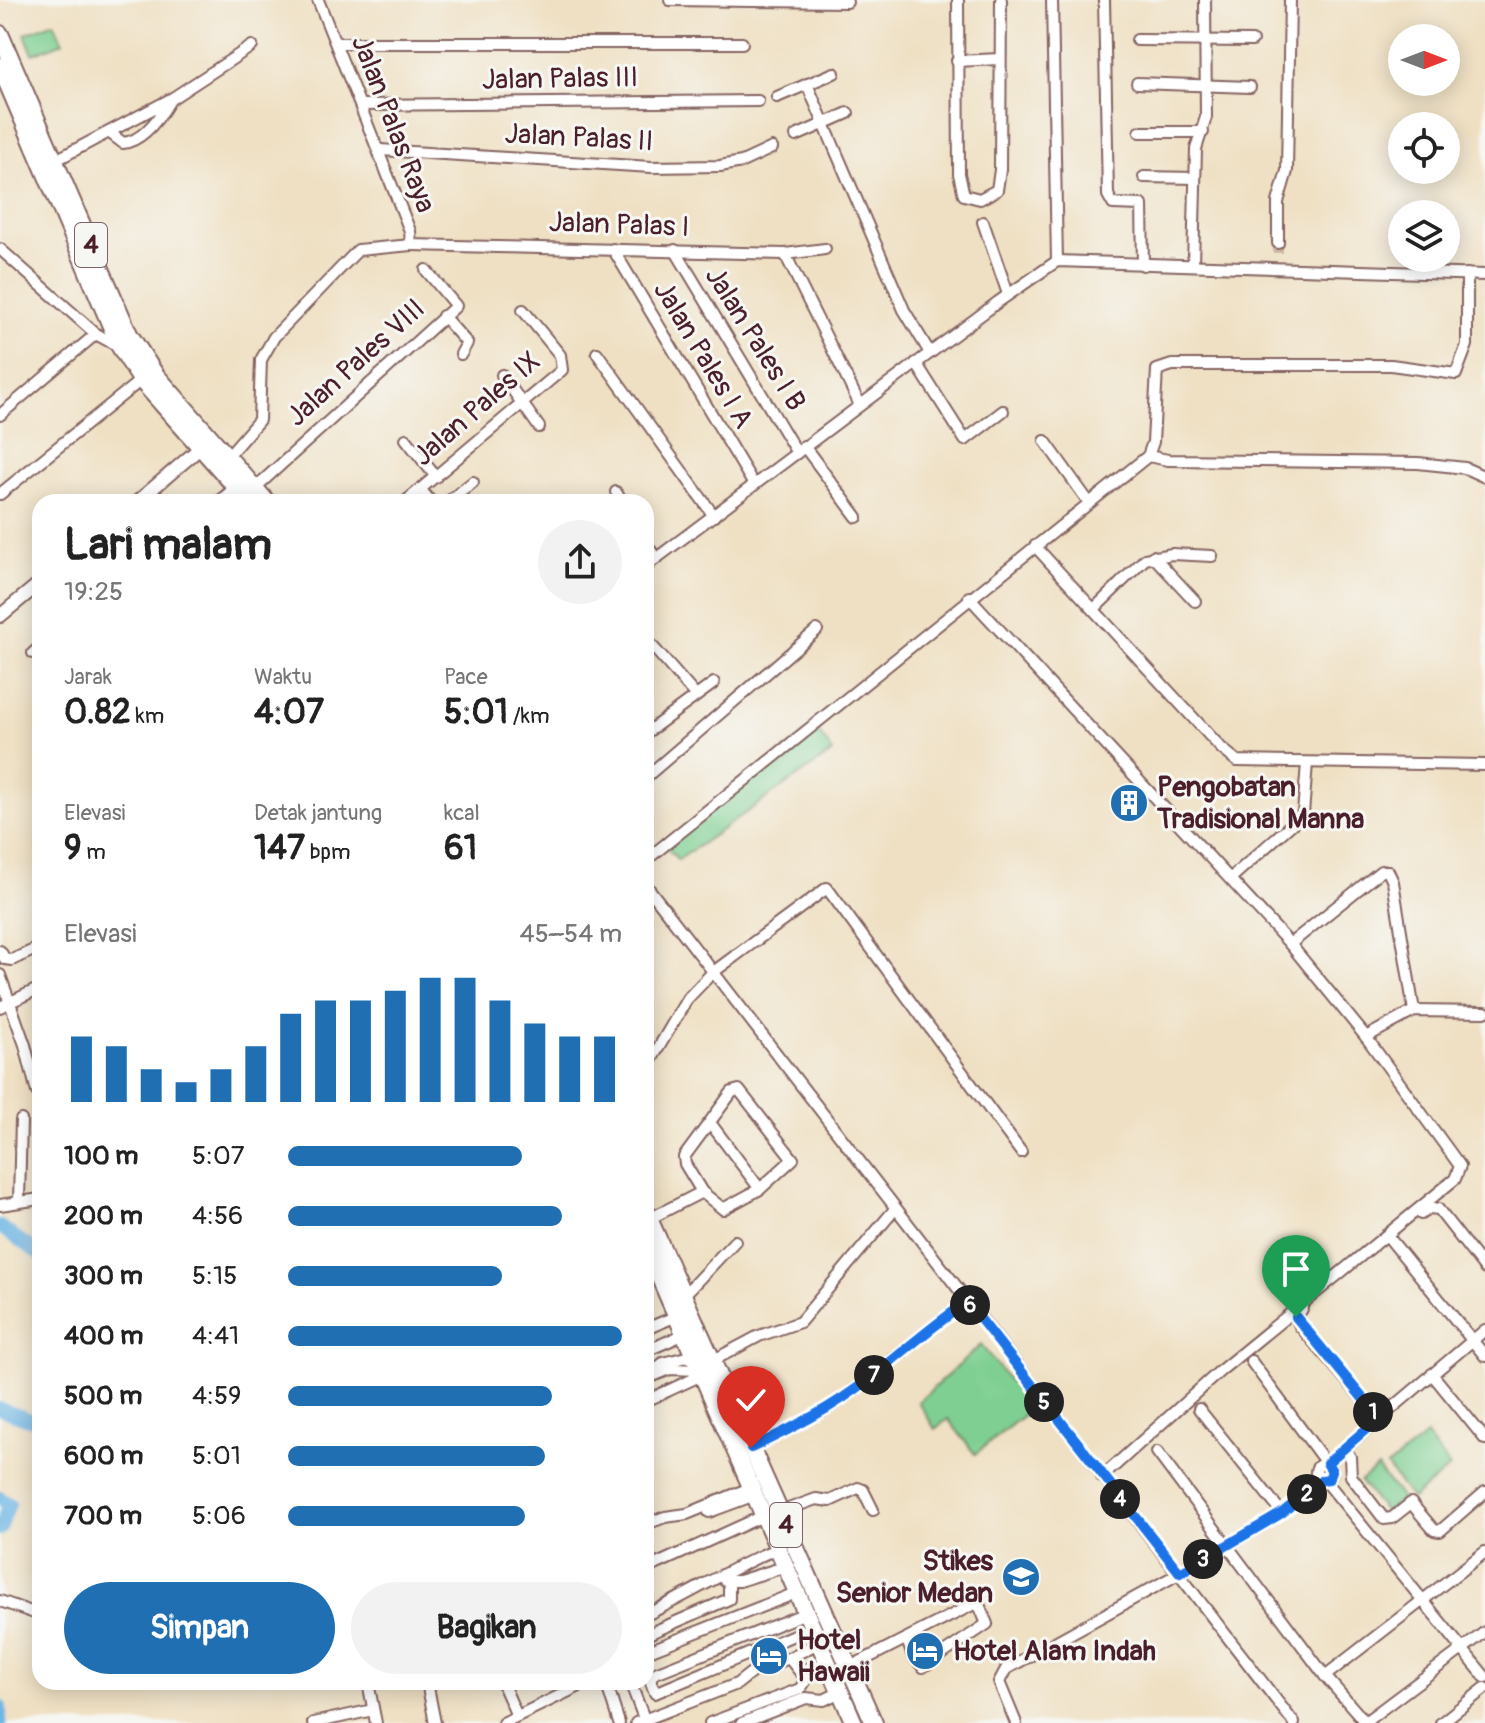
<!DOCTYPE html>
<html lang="id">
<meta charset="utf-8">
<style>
body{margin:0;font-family:Pangolin,sans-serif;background:#f2f2f2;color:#222;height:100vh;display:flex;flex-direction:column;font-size:30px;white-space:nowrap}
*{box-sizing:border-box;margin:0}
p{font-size:26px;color:#767676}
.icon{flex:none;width:44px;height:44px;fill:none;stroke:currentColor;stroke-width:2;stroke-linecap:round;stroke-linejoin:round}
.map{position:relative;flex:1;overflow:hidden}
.sheet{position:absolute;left:32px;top:494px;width:622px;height:1196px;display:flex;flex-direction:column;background:#fff;border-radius:24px;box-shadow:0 4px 20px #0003}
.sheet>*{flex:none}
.needle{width:52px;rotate:90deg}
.controls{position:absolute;left:1388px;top:24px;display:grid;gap:16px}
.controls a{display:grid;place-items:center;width:72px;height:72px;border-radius:50%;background:#fff;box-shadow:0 4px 20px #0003;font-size:40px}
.pin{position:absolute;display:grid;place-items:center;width:68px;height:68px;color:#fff;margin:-82px -34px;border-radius:50% 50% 50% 0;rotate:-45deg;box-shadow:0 0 8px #0007}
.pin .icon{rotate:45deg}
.km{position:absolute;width:40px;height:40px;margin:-20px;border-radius:50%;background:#222;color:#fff;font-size:22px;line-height:40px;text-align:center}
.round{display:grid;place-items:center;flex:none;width:84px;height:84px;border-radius:42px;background:#f2f2f2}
.overview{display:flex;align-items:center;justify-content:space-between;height:136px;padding:0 32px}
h1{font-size:44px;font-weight:700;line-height:60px}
.figures{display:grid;grid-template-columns:repeat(3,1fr);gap:12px;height:136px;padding:8px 32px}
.figures div{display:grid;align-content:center}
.figures b{font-size:34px;font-weight:700}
.figures small{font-size:22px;font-weight:400}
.figures p{font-size:22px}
.chart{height:224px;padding:16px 32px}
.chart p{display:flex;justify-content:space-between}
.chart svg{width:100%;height:144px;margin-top:8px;stroke:#1f6fb2;stroke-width:6}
.button{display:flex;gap:16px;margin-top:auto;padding:16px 32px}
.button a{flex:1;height:92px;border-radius:48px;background:#1f6fb2;color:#fff;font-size:32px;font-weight:700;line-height:92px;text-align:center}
.button a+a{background:#f2f2f2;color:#222}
ul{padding:0 32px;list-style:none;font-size:26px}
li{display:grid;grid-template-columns:128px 96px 1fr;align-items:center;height:60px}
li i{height:20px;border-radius:10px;background:#1f6fb2}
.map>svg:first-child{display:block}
</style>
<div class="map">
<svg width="1485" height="1723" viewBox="0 0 1485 1723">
<rect width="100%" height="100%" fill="#f6f6f2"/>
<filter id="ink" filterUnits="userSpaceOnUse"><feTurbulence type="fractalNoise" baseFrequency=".0125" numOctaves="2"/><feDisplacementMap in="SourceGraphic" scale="16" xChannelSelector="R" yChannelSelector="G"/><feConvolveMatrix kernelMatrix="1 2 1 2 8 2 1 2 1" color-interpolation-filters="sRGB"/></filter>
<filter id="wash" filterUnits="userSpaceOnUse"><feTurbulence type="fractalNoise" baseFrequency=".006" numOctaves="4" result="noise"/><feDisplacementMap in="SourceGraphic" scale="32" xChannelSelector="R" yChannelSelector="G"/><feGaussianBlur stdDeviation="1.8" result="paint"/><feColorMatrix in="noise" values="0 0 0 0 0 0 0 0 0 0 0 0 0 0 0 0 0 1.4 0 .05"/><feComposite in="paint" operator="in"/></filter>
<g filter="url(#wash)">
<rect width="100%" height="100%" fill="#efe0c3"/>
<g fill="#7ecf91" stroke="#64775e" stroke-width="2">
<polygon points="54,22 63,42 33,54 25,34"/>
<polygon points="814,726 833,752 678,860 667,848"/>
<polygon points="981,1345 1031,1409 975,1454 948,1419 935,1429 918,1402"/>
<polygon points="1426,1436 1450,1467 1412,1499 1387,1467"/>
<polygon points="1377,1468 1402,1498 1385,1512 1360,1482"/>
</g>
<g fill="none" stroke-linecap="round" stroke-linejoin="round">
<g stroke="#6db5e4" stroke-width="14">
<polyline points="0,1227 40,1254"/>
<polyline points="0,1409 40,1423"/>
<polyline points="0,1498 9,1504 0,1529"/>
<polyline points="0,1707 0,1723"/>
</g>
</g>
</g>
<g filter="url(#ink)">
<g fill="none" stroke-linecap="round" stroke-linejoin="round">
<polyline stroke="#ceb9a5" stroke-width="10" stroke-dasharray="10 5" stroke-linecap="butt" points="1278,243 1278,256"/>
<defs>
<g id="minor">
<polyline points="670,0 847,2"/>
<polyline points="958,0 959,174 964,195 980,199 997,190 1000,170 1001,0"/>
<polyline points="1052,0 1057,261"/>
<polyline points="1104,0 1108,195 1113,204 1142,205 1143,265"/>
<polyline points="1137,40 1252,41"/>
<polyline points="336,43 742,43"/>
<polyline points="957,61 1000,59"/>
<polyline points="1137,83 1250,87"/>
<polyline points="807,84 904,310 930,353"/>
<polyline points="777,97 834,73"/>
<polyline points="362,105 758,101"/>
<polyline points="1140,132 1203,132"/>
<path d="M110 133 123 143C143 141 160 117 170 100"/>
<polyline points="796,136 848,113"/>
<polyline points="380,150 651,167 720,166 742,162 772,148"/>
<polyline points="56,160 171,99 252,46"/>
<polyline points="1144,177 1195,178"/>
<polyline points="983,222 1008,294"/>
<polyline points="1278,243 1278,202 1287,171 1290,0"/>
<polyline points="411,245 785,254 825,249"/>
<polyline points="0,249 96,334 118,346"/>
<polyline points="613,249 754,485"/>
<polyline points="675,250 797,453"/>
<polyline points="785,254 860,405"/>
<polyline points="1193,265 1196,149 1206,117 1205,0"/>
<polyline points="443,316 467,343 461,354"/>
<polyline points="597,353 714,516"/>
<polyline points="916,363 965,440 1003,411"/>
<polyline points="502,375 539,427"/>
<polyline points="0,415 96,334"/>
<polyline points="406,439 436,477"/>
<polyline points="1045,441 1088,501"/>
<polyline points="804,446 857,517"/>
<polyline points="1148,456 1168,460 1418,463 1465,468 1485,477"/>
<polyline points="227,457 259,420 261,360 274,337 358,250 411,245 410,231 318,0"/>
<polyline points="255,488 456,306 426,270"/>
<polyline points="421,490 431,502"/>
<polyline points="616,492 622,502"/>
<polyline points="0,494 141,380"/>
<polyline points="218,502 236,487"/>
<polyline points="405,502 562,370 560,355 523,310"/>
<polyline points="448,502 473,482"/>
<polyline points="646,542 655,558"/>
<polyline points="1035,546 1221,748 1237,761 1485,765"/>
<polyline points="1153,556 1195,601"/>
<polyline points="646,566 998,302 1057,261 1485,275"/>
<polyline points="969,597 1290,944 1366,1037 1460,1166 1455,1179 1220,1371 1102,1477"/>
<polyline points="1094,609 1145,559 1172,554 1212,556"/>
<polyline points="646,639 696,696"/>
<polyline points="33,653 40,647"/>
<polyline points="646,733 714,683"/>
<polyline points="646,777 817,630"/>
<polyline points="646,860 1148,456 1153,442 1157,370 1172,365 1391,365 1456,374 1467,345 1467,274"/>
<polyline points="1231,878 1303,814 1307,763"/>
<polyline points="646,885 1294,1723"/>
<polyline points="1290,944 1381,871 1388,871 1393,882 1414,1011"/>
<polyline points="0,951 5,959 12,960 40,947"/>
<polyline points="0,975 25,1045 37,1092"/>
<polyline points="0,1007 40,988"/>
<polyline points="1366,1037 1414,1011 1485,1012"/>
<polyline points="646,1069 687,999 712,973 827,888 1021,1152"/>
<polyline points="711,1124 760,1189"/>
<polyline points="19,1201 21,1120"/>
<polyline points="0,1205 40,1199"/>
<polyline points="1421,1214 1429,1208 1438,1209 1485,1269"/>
<polyline points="649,1219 702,1192 685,1164 684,1157 732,1092 739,1090 793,1159 760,1189 723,1209 702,1192"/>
<polyline points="1390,1239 1485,1356"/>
<polyline points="682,1297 735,1241"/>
<polyline points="1302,1309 1296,1317 1300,1326 1379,1418"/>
<polyline points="646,1329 679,1315"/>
<polyline points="646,1351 687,1333"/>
<polyline points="1251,1361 1326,1463"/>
<polyline points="710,1362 759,1336 800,1322 895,1209"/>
<polyline points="1432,1374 1485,1439"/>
<polyline points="646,1378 663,1363 694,1355"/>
<polyline points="646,1379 670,1369 700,1370"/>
<polyline points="646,1401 702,1375"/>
<polyline points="1199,1409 1282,1513"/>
<polyline points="739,1423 780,1400"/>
<path d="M751 1448C791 1429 834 1407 869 1379 902 1353 932 1325 967 1302"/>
<polyline points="1344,1448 1350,1457 1351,1476 1384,1519 1392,1518 1411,1503 1434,1530 1440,1531 1485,1492"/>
<polyline points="1157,1452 1325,1676 1366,1723"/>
<polyline points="1327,1463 1485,1330"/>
<circle cx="1324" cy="1472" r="8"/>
<polyline points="1325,1480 1485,1677"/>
<polyline points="709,1512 755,1495"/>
<polyline points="780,1512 816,1499 830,1501 858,1488 863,1490 873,1510"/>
<polyline points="646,1524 665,1517 687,1514 752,1487"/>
<polyline points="646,1569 763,1516"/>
<polyline points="725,1581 739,1581 784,1567"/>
<polyline points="0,1601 40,1615"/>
<polyline points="806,1613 653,1674 650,1680 655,1693 813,1627"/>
<path d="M646 1615C691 1593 731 1568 776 1549"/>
<polyline points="646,1635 729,1599 729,1582"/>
<polyline points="646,1652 796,1593"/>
<polyline points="789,1658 800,1672 815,1665"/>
<polyline points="850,1667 974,1604 980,1607 987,1624 923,1667 913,1656 907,1640"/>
<polyline points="1325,1676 1485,1552"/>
<polyline points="368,1682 376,1723"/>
<polyline points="427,1682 435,1723"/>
<polyline points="502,1682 517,1716"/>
<polyline points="606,1682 619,1723"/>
<polyline points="630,1682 645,1721"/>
<polyline points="1365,1722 1485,1632"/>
<polyline points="313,1723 373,1710"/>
<polyline points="503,1723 588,1682"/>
<polyline points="636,1723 737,1684 756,1669 789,1658 820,1642"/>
<polyline points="710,1723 800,1689 812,1671 830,1665"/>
<polyline points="742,1723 806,1698 824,1700 840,1692"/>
<polyline points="1016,1723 999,1682 1006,1669 1180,1573 1282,1513 1322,1480"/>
<polyline points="1441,1723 1485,1688"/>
</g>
<g id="tertiary">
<polyline points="137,502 207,442"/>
<polyline points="0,616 40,583"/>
</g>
<g id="trunk">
<polyline points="0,34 129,334 155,374 267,502"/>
<polyline points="0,66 120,347 141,380 249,502"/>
<polyline points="646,1212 874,1723"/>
<polyline points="646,1246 854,1723"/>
</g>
</defs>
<use href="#minor" stroke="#846360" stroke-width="14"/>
<use href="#tertiary" stroke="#846360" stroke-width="16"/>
<use href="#trunk" stroke="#846360" stroke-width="20"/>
<use href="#minor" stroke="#fff" stroke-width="10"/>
<use href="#tertiary" stroke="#fff" stroke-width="12"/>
<use href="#trunk" stroke="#fff" stroke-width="16"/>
</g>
</g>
<g fill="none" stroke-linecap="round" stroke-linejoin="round" filter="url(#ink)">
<defs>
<path id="route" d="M751 1448C791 1429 834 1407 869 1379 902 1353 933 1325 967 1302L1180 1573 1282 1513 1322 1480 1329 1479 1332 1471 1327 1463 1379 1418 1296 1317"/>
</defs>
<use href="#route" stroke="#fff" stroke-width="16"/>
<use href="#route" stroke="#1a73e8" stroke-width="10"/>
</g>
<defs>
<symbol id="building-disc" viewBox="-11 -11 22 22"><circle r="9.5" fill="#1f6fb2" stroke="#f6f6f2"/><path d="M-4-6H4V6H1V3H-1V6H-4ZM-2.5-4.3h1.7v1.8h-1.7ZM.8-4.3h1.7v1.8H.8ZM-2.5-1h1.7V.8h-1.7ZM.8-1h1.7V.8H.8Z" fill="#fff"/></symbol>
<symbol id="university-disc" viewBox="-11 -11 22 22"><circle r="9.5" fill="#1f6fb2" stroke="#f6f6f2"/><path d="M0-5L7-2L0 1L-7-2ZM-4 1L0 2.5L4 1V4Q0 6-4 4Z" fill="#fff"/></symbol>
<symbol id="hotel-disc" viewBox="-11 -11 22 22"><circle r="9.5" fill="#1f6fb2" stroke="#f6f6f2"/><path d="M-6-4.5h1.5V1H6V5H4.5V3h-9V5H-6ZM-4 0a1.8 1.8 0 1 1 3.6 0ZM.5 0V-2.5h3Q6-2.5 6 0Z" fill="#fff"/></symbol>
</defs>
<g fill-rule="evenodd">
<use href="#building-disc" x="1107" y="781" width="44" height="44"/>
<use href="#university-disc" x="999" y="1555" width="44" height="44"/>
<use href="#hotel-disc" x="903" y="1629" width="44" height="44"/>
<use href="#hotel-disc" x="747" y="1634" width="44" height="44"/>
</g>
<g text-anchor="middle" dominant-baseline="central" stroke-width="6" stroke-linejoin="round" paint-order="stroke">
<g fill="#f6f6f2" stroke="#7e6067" stroke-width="2">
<rect x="75" y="223" width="32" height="44" rx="6"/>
<rect x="770" y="1503" width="32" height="44" rx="6"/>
</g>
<g font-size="26" font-weight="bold" fill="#4a1f2b">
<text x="91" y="245">4</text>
<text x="786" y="1525">4</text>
</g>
<g font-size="28" fill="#4a1f2b" stroke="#f6f6f2">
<text transform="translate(560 79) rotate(-1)">Jalan Palas III</text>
<text transform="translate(393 124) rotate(69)">Jalan Palas Raya</text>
<text transform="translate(579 138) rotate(3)">Jalan Palas II</text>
<text transform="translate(619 225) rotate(2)">Jalan Palas I</text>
<text transform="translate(755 339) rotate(58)">Jalan Pales I B</text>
<text transform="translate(703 355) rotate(59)">Jalan Pales I A</text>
<text transform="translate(356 363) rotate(-42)">Jalan Pales VIII</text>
<text transform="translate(477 409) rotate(-41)">Jalan Pales IX</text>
</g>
<g font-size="28" font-weight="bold" fill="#4a1f2b" stroke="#f6f6f2" text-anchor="start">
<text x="1157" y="787">Pengobatan<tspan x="1157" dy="32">Tradisional Manna</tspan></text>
<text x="993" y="1561" text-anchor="end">Stikes<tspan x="993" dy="32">Senior Medan</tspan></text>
<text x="797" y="1640">Hotel<tspan x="797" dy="32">Hawaii</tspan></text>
<text x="953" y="1651">Hotel Alam Indah</text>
</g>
</g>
</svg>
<div class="controls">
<a><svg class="needle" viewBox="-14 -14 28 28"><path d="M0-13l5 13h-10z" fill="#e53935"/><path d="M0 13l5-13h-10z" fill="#767676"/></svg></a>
<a><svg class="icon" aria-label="locate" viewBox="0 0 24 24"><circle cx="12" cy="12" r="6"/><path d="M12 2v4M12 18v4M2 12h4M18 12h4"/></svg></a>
<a><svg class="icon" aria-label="layers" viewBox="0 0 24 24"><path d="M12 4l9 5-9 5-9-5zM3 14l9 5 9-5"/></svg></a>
</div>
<div class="pin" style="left:1296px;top:1317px;background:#1e9e55"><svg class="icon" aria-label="arrive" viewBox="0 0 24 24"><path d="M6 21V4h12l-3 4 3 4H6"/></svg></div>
<div class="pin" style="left:751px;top:1448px;background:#d93025"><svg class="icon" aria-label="check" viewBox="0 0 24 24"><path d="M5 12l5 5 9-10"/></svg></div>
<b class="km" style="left:1373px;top:1412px">1</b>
<b class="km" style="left:1307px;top:1494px">2</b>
<b class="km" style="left:1203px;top:1559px">3</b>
<b class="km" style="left:1120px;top:1499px">4</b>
<b class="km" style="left:1044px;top:1402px">5</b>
<b class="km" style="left:970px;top:1305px">6</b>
<b class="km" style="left:874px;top:1375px">7</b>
<section class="sheet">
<div class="overview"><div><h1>Lari malam</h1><p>19:25</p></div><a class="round"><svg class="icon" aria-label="share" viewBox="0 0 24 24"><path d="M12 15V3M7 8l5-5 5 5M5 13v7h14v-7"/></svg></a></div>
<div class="figures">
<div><p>Jarak</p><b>0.82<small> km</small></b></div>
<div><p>Waktu</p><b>4:07</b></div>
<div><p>Pace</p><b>5:01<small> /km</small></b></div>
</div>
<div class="figures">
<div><p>Elevasi</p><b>9<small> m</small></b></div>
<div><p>Detak jantung</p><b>147<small> bpm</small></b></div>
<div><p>kcal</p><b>61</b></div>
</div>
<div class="chart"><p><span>Elevasi</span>45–54 m</p>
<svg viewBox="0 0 160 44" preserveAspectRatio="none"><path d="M5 44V24M15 44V27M25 44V34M35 44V38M45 44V34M55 44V27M65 44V17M75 44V13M85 44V13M95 44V10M105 44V6M115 44V6M125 44V13M135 44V20M145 44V24M155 44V24"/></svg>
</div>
<ul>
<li><b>100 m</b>5:07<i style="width:70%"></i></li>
<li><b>200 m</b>4:56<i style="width:82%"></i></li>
<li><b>300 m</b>5:15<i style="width:64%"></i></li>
<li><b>400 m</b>4:41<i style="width:100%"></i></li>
<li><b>500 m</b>4:59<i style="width:79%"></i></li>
<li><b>600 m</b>5:01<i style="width:77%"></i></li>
<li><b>700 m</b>5:06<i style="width:71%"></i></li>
</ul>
<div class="button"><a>Simpan</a><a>Bagikan</a></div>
</section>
</div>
